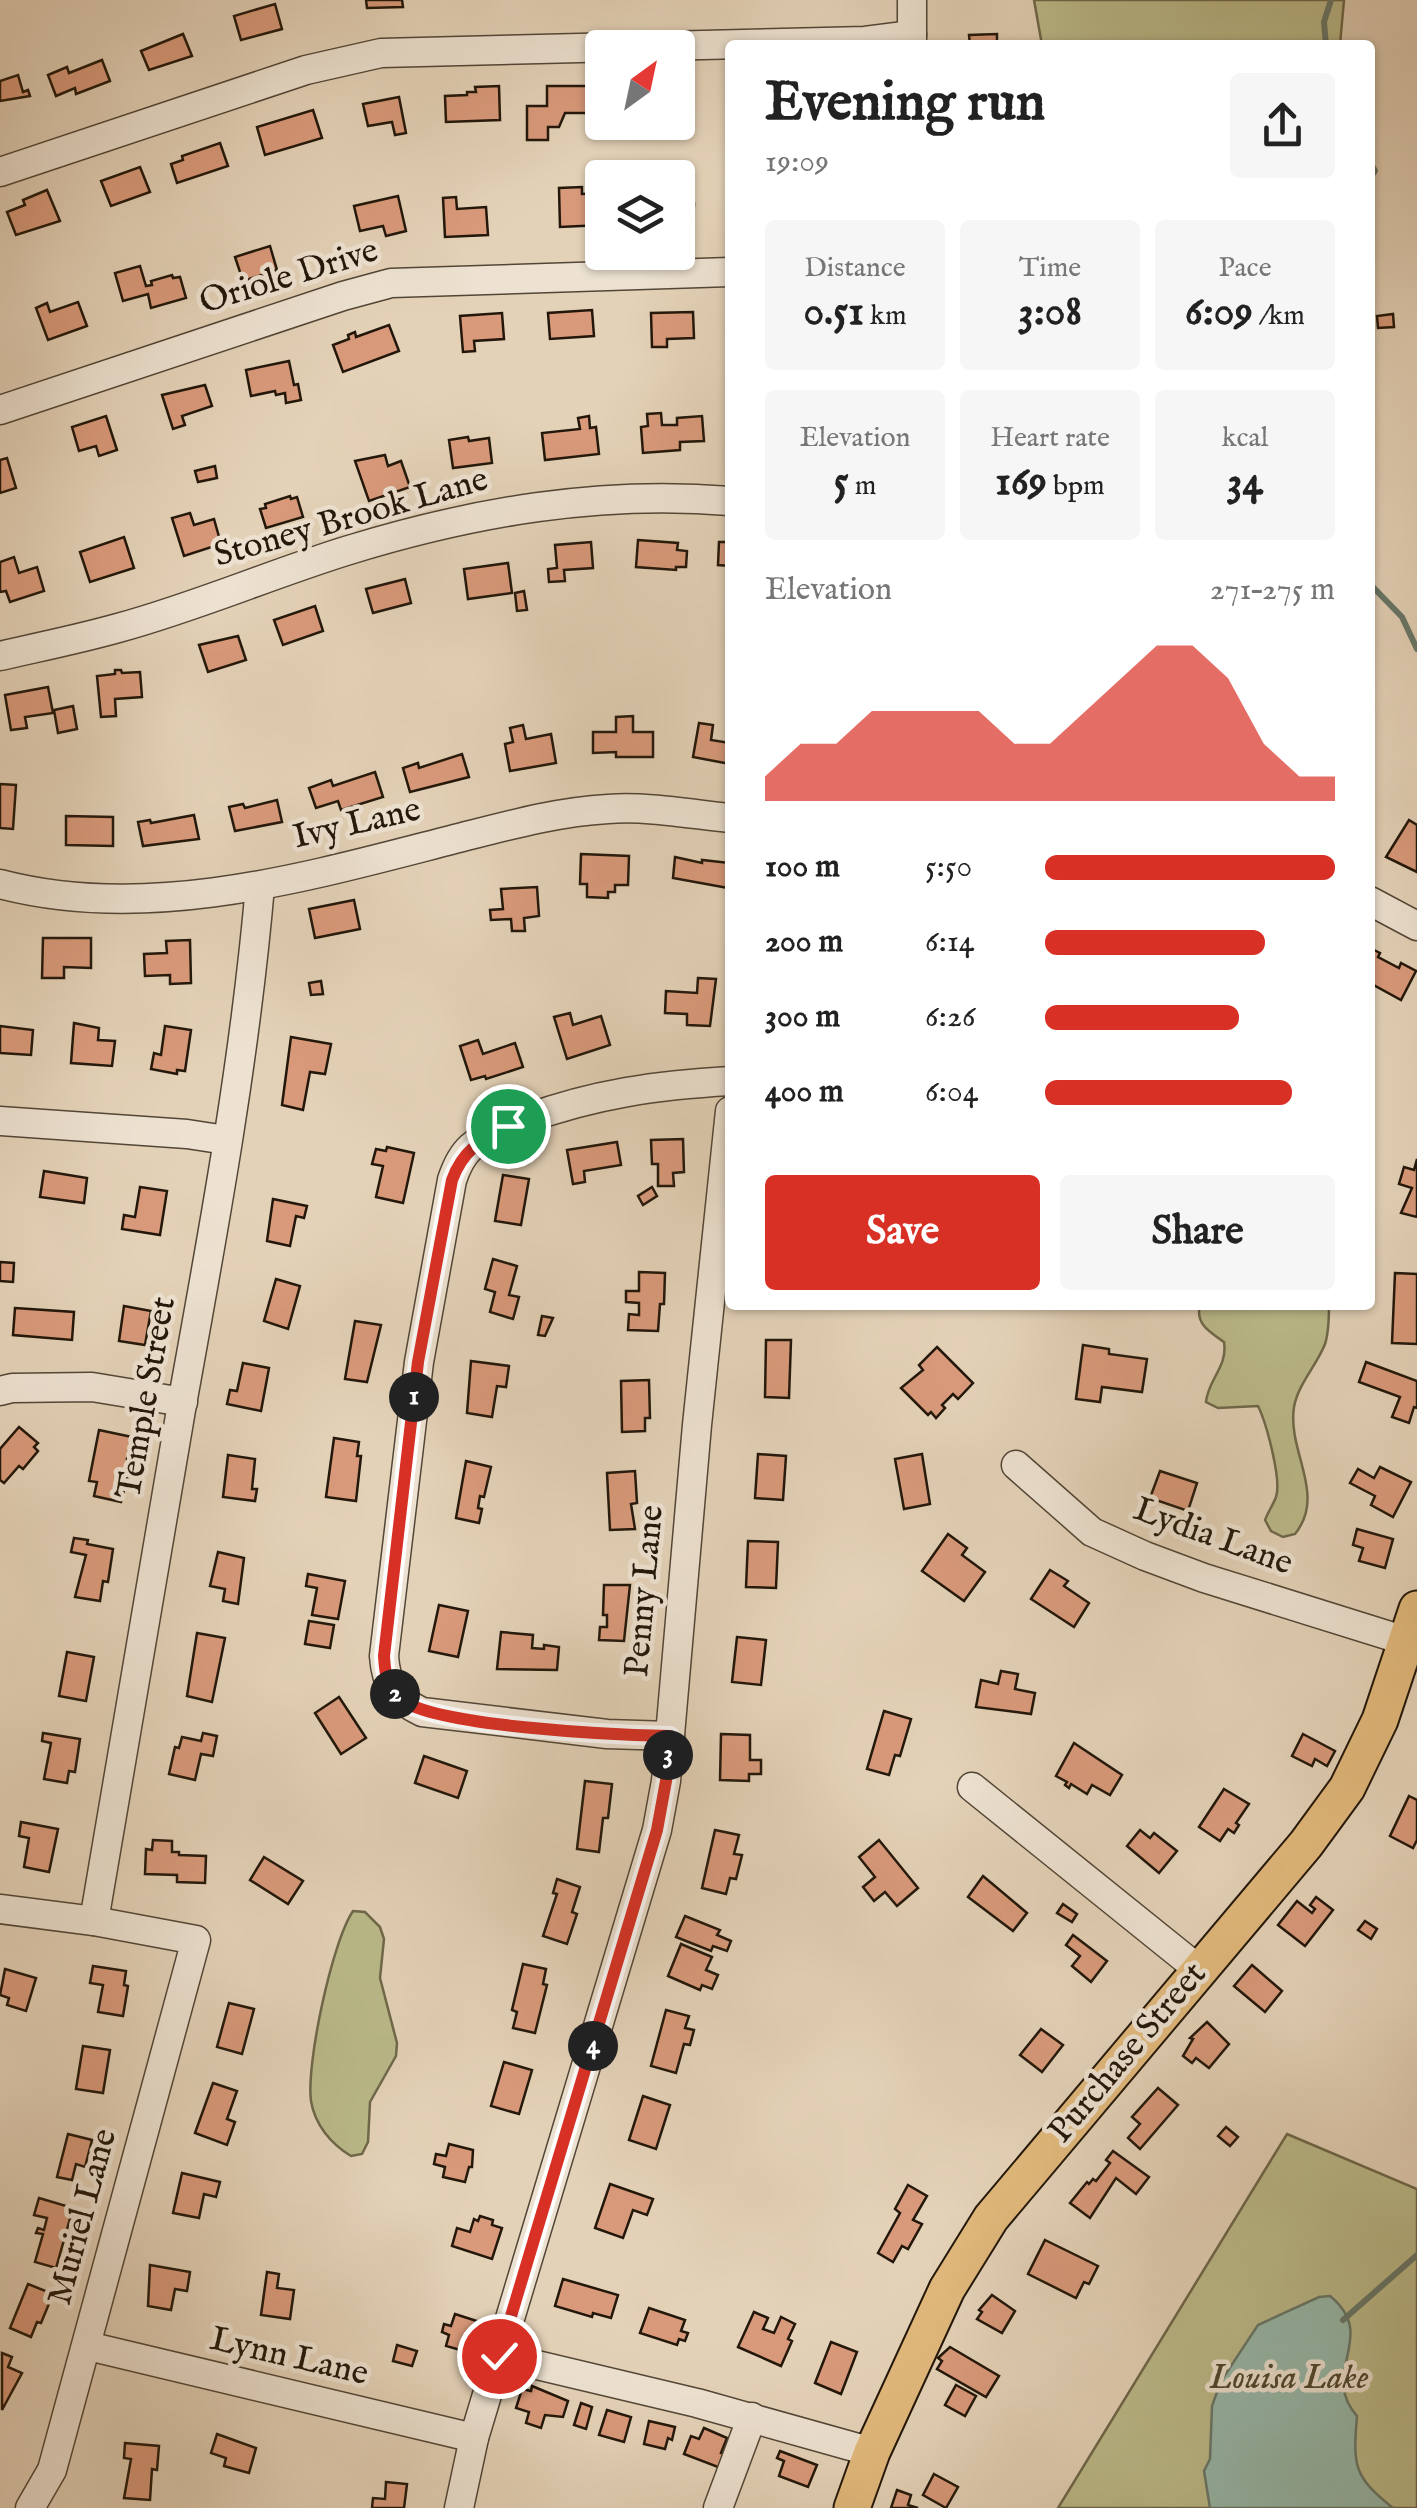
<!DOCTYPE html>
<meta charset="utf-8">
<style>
body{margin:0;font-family:"IM FELL English",serif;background:#f6f6f6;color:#222;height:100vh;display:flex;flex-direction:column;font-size:38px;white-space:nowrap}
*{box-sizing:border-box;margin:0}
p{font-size:32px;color:#767676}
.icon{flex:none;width:55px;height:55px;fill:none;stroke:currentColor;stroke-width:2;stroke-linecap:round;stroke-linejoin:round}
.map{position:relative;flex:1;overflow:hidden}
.sheet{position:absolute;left:725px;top:40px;width:650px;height:1270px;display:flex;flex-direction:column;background:#fff;border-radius:10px;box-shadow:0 2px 8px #0004}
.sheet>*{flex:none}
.needle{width:65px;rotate:33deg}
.fabs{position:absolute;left:585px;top:30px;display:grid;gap:20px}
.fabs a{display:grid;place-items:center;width:110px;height:110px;border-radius:10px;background:#fff;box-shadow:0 2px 8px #0004;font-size:50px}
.pin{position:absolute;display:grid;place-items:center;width:85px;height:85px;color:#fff;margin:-42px;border:5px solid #fff;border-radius:50%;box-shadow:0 2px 10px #0007}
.km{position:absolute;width:50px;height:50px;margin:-25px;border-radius:50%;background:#222;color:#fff;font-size:28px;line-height:50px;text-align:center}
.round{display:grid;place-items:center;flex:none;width:105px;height:105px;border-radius:10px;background:#f6f6f6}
.headline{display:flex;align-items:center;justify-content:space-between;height:170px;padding:0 40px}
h1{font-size:55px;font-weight:700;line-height:75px}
.stats{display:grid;grid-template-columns:repeat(3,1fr);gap:15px;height:170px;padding:10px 40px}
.stats div{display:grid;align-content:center;border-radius:10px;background:#f6f6f6;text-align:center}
.stats b{font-size:42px;font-weight:700}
.stats small{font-size:28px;font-weight:400}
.stats p{font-size:28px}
.chart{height:280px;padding:20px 40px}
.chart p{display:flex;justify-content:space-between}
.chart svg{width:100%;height:180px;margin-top:10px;fill:#d93025;opacity:.7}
.button{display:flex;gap:20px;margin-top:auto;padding:20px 40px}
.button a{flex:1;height:115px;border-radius:10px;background:#d93025;color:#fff;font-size:40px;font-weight:700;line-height:115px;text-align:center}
.button a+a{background:#f6f6f6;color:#222}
ul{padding:0 40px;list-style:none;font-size:32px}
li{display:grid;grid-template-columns:160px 120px 1fr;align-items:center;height:75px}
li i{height:25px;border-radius:12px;background:#d93025}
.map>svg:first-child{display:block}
</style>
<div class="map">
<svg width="1417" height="2508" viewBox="0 0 1417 2508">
<rect width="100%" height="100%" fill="#e4d2b8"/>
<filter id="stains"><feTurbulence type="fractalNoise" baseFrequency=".002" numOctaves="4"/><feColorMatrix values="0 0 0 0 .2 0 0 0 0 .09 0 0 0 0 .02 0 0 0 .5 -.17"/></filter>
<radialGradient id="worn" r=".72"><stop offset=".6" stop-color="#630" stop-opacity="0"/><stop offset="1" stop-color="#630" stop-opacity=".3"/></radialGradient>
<g fill="#bbba8a" stroke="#6e684a" stroke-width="2.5">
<polygon points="1034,0 1344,0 1340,45 1042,45"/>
<path d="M1200 1305H1329C1329 1318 1329 1332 1325 1344 1317 1365 1298 1384 1294 1407 1287 1452 1327 1494 1295 1534L1283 1537 1271 1531 1265 1520C1268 1512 1273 1505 1276 1497 1282 1480 1266 1422 1258 1406L1218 1408 1206 1402C1208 1379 1228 1367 1224 1342 1210 1332 1195 1324 1200 1305Z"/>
<path d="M353 1911 365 1912 380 1927 384 1939 380 1978 397 2043 396 2056 370 2102 368 2142 362 2154 351 2156C331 2144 315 2125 311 2101 306 2064 332 1942 353 1911Z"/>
<polygon points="1287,2134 1417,2189 1417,2508 1058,2508"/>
</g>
<path fill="#96b8aa" stroke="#68786a" stroke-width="2.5" d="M1330 2296C1380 2337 1318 2372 1357 2416 1353 2466 1353 2476 1393 2508H1210L1204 2471 1210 2459 1212 2406 1221 2381 1258 2325 1319 2297Z"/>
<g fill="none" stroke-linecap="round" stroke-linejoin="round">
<g stroke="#68786a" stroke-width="6">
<polyline points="1326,45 1324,22 1331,0"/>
<polyline points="1370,162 1375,171 1370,177"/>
<polyline points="1370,584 1402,617 1417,649"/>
<polyline points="1343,2320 1417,2255"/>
</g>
</g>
<g fill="#d99a7b" stroke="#22170a" stroke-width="2.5">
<polygon points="366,0 402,0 403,7 367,8"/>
<polygon points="275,4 282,29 241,40 234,16"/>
<polygon points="183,34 192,56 149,70 141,51"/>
<polygon points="997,34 997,45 970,45 969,35"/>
<polygon points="102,60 110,81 76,94 75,88 56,96 48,75 67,67 69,73"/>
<polygon points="18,75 23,92 28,90 30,96 0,101 0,81"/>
<polygon points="499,86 500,120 446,122 445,96 467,95 467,92 476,92 475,87"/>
<polygon points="547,86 588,86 588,90 594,89 594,113 565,113 559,127 548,127 548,140 527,140 527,106 547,106"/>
<polygon points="399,97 406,133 395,135 392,122 368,126 363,104"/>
<polygon points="313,110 322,138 265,155 257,127"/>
<polygon points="220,143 228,166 177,183 171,164 183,160 182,156"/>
<polygon points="140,167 150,192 111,206 101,181"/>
<polygon points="582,187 582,194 602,193 602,225 560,227 559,188"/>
<polygon points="47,190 60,221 16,235 7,212 25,205 23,200"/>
<polygon points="398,196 406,231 386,236 383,226 360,231 354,206"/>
<polygon points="456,197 457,209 486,207 488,235 445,237 443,198"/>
<polygon points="678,203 694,204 693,226 678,228"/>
<polygon points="270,246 277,270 243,281 235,257"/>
<polygon points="140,266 146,286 152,285 151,281 172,275 173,278 180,277 186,298 151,308 148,294 123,301 115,273"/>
<polygon points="78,302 87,326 48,340 36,308 47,303 50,312"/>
<polygon points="592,310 594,336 550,339 548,313"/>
<polygon points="693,312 694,338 667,339 667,347 652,347 651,313"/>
<polygon points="502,313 504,339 474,341 475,351 463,352 460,316"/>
<polygon points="1393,314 1394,327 1378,328 1377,316"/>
<polygon points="389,325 399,351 343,372 333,345 349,339 348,335 355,332 356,337"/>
<polygon points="289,361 294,385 298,384 301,400 286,403 285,393 276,395 275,391 251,396 246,370"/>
<polygon points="205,385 212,406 182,416 185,425 173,429 162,395"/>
<polygon points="661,413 662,425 677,425 677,418 702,416 704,441 680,442 680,450 643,453 641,427 648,426 647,414"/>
<polygon points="106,416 117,450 99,456 96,446 79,451 72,427"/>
<polygon points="589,416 590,428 596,427 599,454 545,460 542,433 580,429 578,418"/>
<polygon points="468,437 469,441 489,438 492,463 453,468 449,440"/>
<polygon points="385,455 388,466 401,461 410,487 369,501 355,461"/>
<polygon points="7,458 16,488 0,493 0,460"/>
<polygon points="215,466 217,478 198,482 195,471"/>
<polygon points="290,496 291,499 297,497 303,517 266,528 260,509 266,508 265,504"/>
<polygon points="190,513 194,525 214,519 221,544 184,556 172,518"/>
<polygon points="124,537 134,568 90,582 80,552"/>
<polygon points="638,540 678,543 677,550 687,551 686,567 676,567 676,570 636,567"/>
<polygon points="591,542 593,568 564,570 565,581 549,582 548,569 557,568 555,545"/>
<polygon points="719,542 730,542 730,566 718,565"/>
<polygon points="14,557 19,573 37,567 44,591 10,602 6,591 0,592 0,562"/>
<polygon points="508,563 512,593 468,599 464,569"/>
<polygon points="405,579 411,603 373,613 366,589"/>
<polygon points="524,591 527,610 517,611 515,593"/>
<polygon points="315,606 323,631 283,645 274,620"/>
<polygon points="238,636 246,660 208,672 199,645"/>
<polygon points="115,670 121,670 122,673 140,672 142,697 115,699 116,716 101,717 97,676 115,674"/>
<polygon points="48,687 53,713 25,717 27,728 11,730 5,695"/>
<polygon points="73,706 77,729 58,733 54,710"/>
<polygon points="633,716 633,732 653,732 653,757 616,757 616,752 593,753 593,732 616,732 616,717"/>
<polygon points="699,723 713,725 711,740 730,743 730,764 693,757"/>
<polygon points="523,725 526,739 551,734 556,763 510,771 505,744 513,742 510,728"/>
<polygon points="462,754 469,777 410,792 403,768 418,763 419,768"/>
<polygon points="375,772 383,797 341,810 338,801 316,808 309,788 331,780 333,786"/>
<polygon points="0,784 16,785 13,829 0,828"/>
<polygon points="277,800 282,822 235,831 229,807 243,804 245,808"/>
<polygon points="194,815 199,839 143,846 138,822 150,820 151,823"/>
<polygon points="66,816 113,817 113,846 66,845"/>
<polygon points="1409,820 1417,825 1417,872 1386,857"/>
<polygon points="581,854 629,856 628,885 615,885 615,892 608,892 608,898 587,897 587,884 580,884"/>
<polygon points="675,857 702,863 702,860 730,863 728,888 673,878"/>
<polygon points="537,887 539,916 524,918 525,931 512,931 511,919 491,920 490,910 503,909 501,889"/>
<polygon points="354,900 360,929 315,938 309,909"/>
<polygon points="43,938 91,938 91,968 64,967 64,978 42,978"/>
<polygon points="190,940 191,983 170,984 170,975 145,976 144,954 167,953 166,941"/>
<polygon points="1370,948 1380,953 1378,957 1399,968 1401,963 1416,971 1401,1000 1370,983"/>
<polygon points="698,978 716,979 710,1026 687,1025 687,1014 665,1013 666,991 697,993"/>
<polygon points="321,981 323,994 311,995 309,983"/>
<polygon points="570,1013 573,1025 601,1016 610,1045 567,1059 554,1017"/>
<polygon points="74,1023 99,1028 98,1040 115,1041 112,1066 71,1063"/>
<polygon points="0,1026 33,1030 31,1055 0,1053"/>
<polygon points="165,1026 191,1030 185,1071 177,1070 177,1074 151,1069 154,1053 161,1055"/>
<polygon points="291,1037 331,1044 325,1074 310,1072 303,1110 282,1105"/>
<polygon points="478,1040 483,1054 515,1043 523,1067 486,1079 485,1076 471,1080 460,1046"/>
<polygon points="683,1139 684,1172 673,1173 674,1186 658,1186 658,1164 652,1164 651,1140"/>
<polygon points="617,1142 621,1165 584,1171 585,1182 573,1184 567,1150"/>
<polygon points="387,1147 414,1153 403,1203 376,1197 383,1166 372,1164 376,1149 386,1151"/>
<polygon points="1417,1159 1417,1217 1401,1213 1412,1188 1399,1184 1404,1167 1414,1170"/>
<polygon points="44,1171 87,1178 84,1203 40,1197"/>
<polygon points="503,1175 529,1179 521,1225 495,1221"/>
<polygon points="140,1187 167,1191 160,1235 122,1229 124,1215 135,1217"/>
<polygon points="652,1187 657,1196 643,1205 638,1196"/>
<polygon points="273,1199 307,1206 304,1218 296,1216 290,1246 267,1241"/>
<polygon points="493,1259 517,1266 509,1295 519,1297 513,1319 490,1312 495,1292 485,1289"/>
<polygon points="0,1262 14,1263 13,1282 0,1281"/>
<polygon points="639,1272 665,1273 664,1304 660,1304 658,1331 628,1330 629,1314 639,1315 639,1303 626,1302 626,1291 639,1291"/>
<polygon points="1395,1273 1417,1274 1417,1344 1392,1343"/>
<polygon points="276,1279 300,1286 288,1329 264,1321"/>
<polygon points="124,1306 151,1311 145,1345 119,1341"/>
<polygon points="15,1308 74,1312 72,1340 13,1335"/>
<polygon points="542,1316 553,1318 545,1336 538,1335"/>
<polygon points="355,1321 381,1325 367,1382 345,1379"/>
<polygon points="766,1340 791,1340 789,1398 765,1397"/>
<polygon points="1083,1345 1109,1349 1109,1354 1147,1359 1142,1392 1102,1387 1100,1402 1076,1399"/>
<polygon points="937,1347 973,1383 958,1399 953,1394 942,1405 945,1408 936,1418 931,1412 928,1415 901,1388 923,1370 919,1365"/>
<polygon points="471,1361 509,1366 506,1387 497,1386 492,1417 467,1413"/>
<polygon points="1366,1362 1417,1381 1417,1408 1414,1407 1409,1423 1392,1417 1400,1397 1359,1382"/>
<polygon points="243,1363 269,1368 261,1411 227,1404 230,1390 237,1391"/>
<polygon points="649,1380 650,1418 645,1418 645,1431 622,1432 621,1381"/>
<polygon points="19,1427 38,1443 34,1447 38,1451 23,1469 19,1466 4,1483 0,1480 0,1449"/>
<polygon points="99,1430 132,1437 127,1459 132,1460 121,1502 94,1496 97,1482 89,1481"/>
<polygon points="334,1438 359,1442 357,1456 361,1456 356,1501 326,1497"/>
<polygon points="758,1454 786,1456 783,1500 755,1498"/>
<polygon points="922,1454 930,1504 904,1509 895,1459"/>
<polygon points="228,1455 255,1459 252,1489 257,1489 255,1501 223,1497"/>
<polygon points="466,1461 491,1467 484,1497 480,1496 478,1508 482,1509 479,1523 456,1518"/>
<polygon points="1380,1467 1411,1482 1393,1517 1371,1505 1375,1496 1350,1483 1358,1469 1374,1478"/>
<polygon points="635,1471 637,1503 631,1504 635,1529 610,1530 607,1473"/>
<polygon points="1160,1471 1197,1483 1188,1511 1150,1498"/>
<polygon points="1357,1529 1393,1539 1385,1568 1359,1561 1363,1548 1353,1545"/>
<polygon points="948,1534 967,1548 962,1555 985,1572 964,1601 922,1571"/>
<polygon points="74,1538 88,1540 87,1544 113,1549 108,1582 103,1581 100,1601 75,1597 86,1555 71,1552"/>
<polygon points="748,1541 778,1542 776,1588 746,1587"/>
<polygon points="218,1552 244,1558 238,1604 223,1601 225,1589 210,1586"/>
<polygon points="1050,1570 1068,1581 1064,1586 1089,1603 1074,1627 1031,1599"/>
<polygon points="308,1574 345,1581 338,1619 312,1615 317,1588 306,1586"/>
<polygon points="604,1585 630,1585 624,1641 599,1640 600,1627 607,1627 607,1615 603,1615"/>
<polygon points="439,1605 468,1611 458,1657 429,1651"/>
<polygon points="309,1621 334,1625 330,1648 305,1644"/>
<polygon points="501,1632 533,1635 532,1648 544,1649 544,1645 559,1647 557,1670 497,1669"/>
<polygon points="197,1633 225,1638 212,1702 187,1696"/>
<polygon points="737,1637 766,1640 761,1685 732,1682"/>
<polygon points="67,1652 94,1657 86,1701 59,1696"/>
<polygon points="1001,1671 1018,1674 1015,1689 1035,1693 1031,1714 976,1707 981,1680 998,1684"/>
<polygon points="339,1697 366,1738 341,1754 315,1713"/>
<polygon points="884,1711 911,1719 900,1756 895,1755 889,1775 867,1769"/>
<polygon points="43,1733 80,1739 75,1772 69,1771 67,1783 44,1779 51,1743 42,1741"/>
<polygon points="203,1733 217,1736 213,1756 201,1754 195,1780 169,1774 175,1747 179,1748 182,1737 201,1741"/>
<polygon points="721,1734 750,1735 750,1760 761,1760 761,1774 749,1774 749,1781 720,1780"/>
<polygon points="1303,1734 1335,1751 1327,1766 1315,1759 1312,1766 1292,1756"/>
<polygon points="1074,1743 1122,1775 1110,1795 1092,1785 1087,1794 1071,1784 1069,1788 1065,1785 1067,1782 1056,1776"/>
<polygon points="424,1756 467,1771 458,1798 415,1783"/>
<polygon points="585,1781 612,1784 608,1818 603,1818 599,1852 577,1849"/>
<polygon points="1224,1789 1249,1804 1236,1823 1239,1825 1234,1833 1228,1829 1220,1841 1199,1827"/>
<polygon points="1409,1796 1417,1800 1417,1840 1413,1848 1390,1836"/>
<polygon points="21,1822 58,1829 49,1872 24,1867 29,1838 19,1836"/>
<polygon points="715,1830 739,1835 734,1854 742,1855 736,1879 730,1878 726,1894 702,1888"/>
<polygon points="1140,1830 1150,1838 1154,1833 1177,1851 1159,1873 1127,1846"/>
<polygon points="153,1840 172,1841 172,1852 179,1852 179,1855 206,1856 205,1883 177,1882 177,1875 145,1874 146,1849 152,1850"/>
<polygon points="879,1840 918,1888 897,1906 885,1892 874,1901 863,1887 875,1877 859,1857"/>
<polygon points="264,1857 303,1881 288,1904 250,1880"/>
<polygon points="983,1876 1027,1913 1013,1931 968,1897"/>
<polygon points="557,1879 580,1887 572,1912 577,1914 567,1944 543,1936 557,1894 553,1893"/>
<polygon points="1316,1897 1333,1910 1305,1946 1278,1925 1297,1901 1312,1913 1315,1909 1310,1905"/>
<polygon points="1063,1904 1077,1914 1072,1922 1057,1913"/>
<polygon points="685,1916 720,1930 717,1935 731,1941 727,1951 713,1946 711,1951 676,1937"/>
<polygon points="1365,1921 1377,1929 1371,1939 1358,1930"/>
<polygon points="1073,1935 1107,1961 1091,1982 1072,1966 1080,1956 1066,1945"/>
<polygon points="681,1944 712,1957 706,1970 718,1975 712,1989 702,1985 700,1990 668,1976"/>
<polygon points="523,1964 546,1969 543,1984 547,1985 535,2033 513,2028 517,2012 512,2010"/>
<polygon points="1252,1965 1282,1991 1265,2012 1234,1986"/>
<polygon points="93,1966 126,1971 124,1985 128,1986 123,2016 98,2012 103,1985 90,1983"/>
<polygon points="5,1969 36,1978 26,2011 7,2005 9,1998 0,1995"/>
<polygon points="229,2003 254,2009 242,2054 217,2047"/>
<polygon points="666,2010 689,2016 685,2028 694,2030 690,2045 684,2044 676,2073 651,2066"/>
<polygon points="1207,2022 1229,2044 1209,2068 1196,2058 1192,2063 1183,2056 1193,2039 1190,2038"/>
<polygon points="1041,2029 1063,2045 1042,2072 1020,2055"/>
<polygon points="83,2046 110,2050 103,2093 76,2089"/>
<polygon points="504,2062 532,2070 519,2114 491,2106"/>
<polygon points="213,2083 237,2091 227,2119 235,2122 227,2145 195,2133"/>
<polygon points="1158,2088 1178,2105 1140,2149 1128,2138 1140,2124 1132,2117"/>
<polygon points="643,2096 670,2105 656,2149 629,2140"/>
<polygon points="1226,2127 1238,2137 1230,2146 1218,2136"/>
<polygon points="68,2134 92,2140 85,2167 76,2164 72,2180 57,2177"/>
<polygon points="449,2144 473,2150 472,2167 469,2167 465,2182 443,2177 445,2167 434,2164 436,2154 446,2156"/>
<polygon points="1113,2151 1149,2177 1136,2194 1116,2178 1090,2218 1070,2203 1087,2182 1089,2184 1093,2179 1096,2181 1110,2163 1106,2160"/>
<polygon points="182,2173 220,2182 216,2197 204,2194 199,2218 173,2213"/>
<polygon points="610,2184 653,2199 647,2215 633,2210 623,2238 595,2228"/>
<polygon points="908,2185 927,2196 913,2220 922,2224 908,2249 902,2246 893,2262 878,2253 900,2213 895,2209"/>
<polygon points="39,2198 73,2208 56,2268 35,2262 43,2234 36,2233 38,2228 44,2230 47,2218 34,2215"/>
<polygon points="480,2216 493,2220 492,2225 502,2228 492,2259 452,2246 457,2228 470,2232 474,2219 478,2221"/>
<polygon points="1045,2240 1098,2266 1089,2284 1084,2282 1076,2298 1028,2274"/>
<polygon points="150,2265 190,2272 187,2291 175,2289 171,2310 148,2306"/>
<polygon points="267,2272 279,2274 277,2288 294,2290 290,2319 261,2315"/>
<polygon points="563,2279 618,2295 611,2318 593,2313 592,2317 555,2306"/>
<polygon points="28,2284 53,2294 41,2323 37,2322 31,2337 10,2328"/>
<polygon points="992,2295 1015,2311 1002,2333 977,2319 982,2312 979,2310"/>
<polygon points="649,2308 685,2320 681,2331 688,2333 685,2341 679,2339 677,2345 640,2333"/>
<polygon points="754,2312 768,2318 763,2329 774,2333 781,2317 795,2324 788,2339 792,2341 781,2366 738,2347"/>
<polygon points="455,2314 483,2323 471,2353 446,2346 449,2335 442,2332 444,2324 451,2326"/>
<polygon points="831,2342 857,2352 841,2394 815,2383"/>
<polygon points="397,2345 417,2351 412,2366 393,2361"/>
<polygon points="950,2347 999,2376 986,2397 937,2369 942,2361 938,2358"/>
<polygon points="2,2353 12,2357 8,2367 22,2373 2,2410"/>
<polygon points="956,2385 976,2396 965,2416 945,2405"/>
<polygon points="532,2386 568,2401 563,2417 545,2415 541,2428 526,2423 529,2412 516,2408 522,2389 531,2391"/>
<polygon points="581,2403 592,2407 586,2429 574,2425"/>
<polygon points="607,2410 631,2417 624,2442 599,2435"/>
<polygon points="649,2421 675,2427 672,2440 668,2438 665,2449 644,2444"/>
<polygon points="704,2428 727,2438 721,2453 729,2455 723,2469 684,2454 691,2436 699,2439"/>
<polygon points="217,2434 256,2448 249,2473 224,2466 226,2458 211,2453"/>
<polygon points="125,2443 159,2446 157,2470 152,2469 150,2500 124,2498 131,2459 124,2458"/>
<polygon points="780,2451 817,2465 808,2487 779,2476 784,2461 777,2458"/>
<polygon points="934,2474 958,2487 946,2508 923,2495"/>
<polygon points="386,2482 407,2484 404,2508 372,2508 373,2498 385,2499"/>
<polygon points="897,2490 911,2495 908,2505 918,2508 891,2508"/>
</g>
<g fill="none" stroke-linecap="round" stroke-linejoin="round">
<defs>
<g id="minor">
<polyline points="912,0 912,45"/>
<polyline points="0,172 306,70 381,53 865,41 912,35"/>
<polyline points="0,410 343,296 391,283 730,272"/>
<path d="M0 656C39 647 79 639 118 628 196 607 271 574 349 550 473 512 600 490 730 501"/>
<path d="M0 884C149 923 307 877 451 840 503 827 554 812 608 809 648 806 690 814 730 818"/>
<polyline points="1370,901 1417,926"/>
<polyline points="0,1121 187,1134 226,1140"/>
<polyline points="0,1391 12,1388 92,1387 183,1402"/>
<polyline points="1016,1465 1092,1532 1145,1556 1204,1578 1406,1641"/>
<path d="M670 1736 607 1734 422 1712C395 1699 386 1685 384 1656L419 1362 452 1180C456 1168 461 1156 471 1147 486 1134 508 1126 526 1119 594 1094 658 1085 730 1081"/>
<polyline points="972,1787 1198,1969"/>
<polyline points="0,1909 94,1921 196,1940 52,2470 30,2508"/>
<path d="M94 1921C123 1749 152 1577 182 1404 213 1233 245 1061 260 886"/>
<polyline points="88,2346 474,2438"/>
<polyline points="499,2356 697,2403 872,2452"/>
<polyline points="459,2508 474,2438 657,1830 666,1781 697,1425 730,1111"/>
<polyline points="718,2508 752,2417"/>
</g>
<polyline id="major" points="852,2508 872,2452 947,2289 991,2218 1306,1844 1347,1788 1380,1720 1417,1609"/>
</defs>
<use href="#minor" stroke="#524636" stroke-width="31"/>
<use href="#major" stroke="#22170a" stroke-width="39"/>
<use href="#minor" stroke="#ede2d1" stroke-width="28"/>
<use href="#major" stroke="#e2b97c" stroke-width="35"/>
</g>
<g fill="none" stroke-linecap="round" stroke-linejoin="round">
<defs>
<path id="route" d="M499 2356 657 1830 666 1781 670 1736C619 1735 431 1727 399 1698 386 1686 385 1672 384 1656L418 1362 452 1180C463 1150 481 1140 508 1126"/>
</defs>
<use href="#route" stroke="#fff" stroke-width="20"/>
<use href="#route" stroke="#d93025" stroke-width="12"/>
</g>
<g text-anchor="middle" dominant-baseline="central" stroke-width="9" stroke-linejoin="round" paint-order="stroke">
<g font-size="35" fill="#22170a" stroke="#ede2d1">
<text transform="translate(289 277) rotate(-17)">Oriole Drive</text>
<text transform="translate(351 518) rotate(-16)">Stoney Brook Lane</text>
<text transform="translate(357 824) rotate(-13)">Ivy Lane</text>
<text transform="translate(147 1398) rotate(-80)">Temple Street</text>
<text transform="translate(1213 1537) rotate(20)">Lydia Lane</text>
<text transform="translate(645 1591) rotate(-85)">Penny Lane</text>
<text transform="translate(1128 2053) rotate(-50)">Purchase Street</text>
<text transform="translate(83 2217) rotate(-75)">Muriel Lane</text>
<text transform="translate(289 2357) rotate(13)">Lynn Lane</text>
</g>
<g font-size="35" font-style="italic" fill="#504830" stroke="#ede2d1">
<text x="1289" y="2378">Louisa Lake</text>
</g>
</g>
<rect width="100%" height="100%" filter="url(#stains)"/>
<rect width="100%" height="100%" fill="url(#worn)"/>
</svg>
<div class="fabs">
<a><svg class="needle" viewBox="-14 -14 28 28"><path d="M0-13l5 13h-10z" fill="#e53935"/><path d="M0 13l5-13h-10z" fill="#767676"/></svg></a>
<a><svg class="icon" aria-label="layers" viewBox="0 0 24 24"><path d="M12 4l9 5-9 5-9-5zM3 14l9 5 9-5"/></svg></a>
</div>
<div class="pin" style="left:508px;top:1126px;background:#1e9e55"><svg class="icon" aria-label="arrive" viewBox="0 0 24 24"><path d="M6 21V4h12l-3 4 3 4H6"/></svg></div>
<div class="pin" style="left:499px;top:2356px;background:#d93025"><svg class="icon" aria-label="check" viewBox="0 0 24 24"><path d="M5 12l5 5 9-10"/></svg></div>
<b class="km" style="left:414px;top:1397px">1</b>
<b class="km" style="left:395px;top:1694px">2</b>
<b class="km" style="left:668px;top:1755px">3</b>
<b class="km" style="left:593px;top:2046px">4</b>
<section class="sheet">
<div class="headline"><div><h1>Evening run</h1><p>19:09</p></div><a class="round"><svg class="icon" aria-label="share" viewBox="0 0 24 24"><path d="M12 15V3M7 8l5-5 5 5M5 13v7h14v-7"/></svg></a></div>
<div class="stats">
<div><p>Distance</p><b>0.51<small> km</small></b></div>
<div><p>Time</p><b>3:08</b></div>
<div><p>Pace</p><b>6:09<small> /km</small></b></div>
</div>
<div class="stats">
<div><p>Elevation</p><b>5<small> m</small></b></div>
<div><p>Heart rate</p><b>169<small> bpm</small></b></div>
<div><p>kcal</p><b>34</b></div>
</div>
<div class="chart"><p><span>Elevation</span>271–275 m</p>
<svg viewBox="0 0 160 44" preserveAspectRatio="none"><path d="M0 44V38L10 30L20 30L30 22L40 22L50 22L60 22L70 30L80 30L90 22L100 14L110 6L120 6L130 14L140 30L150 38L160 38V44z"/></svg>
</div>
<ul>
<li><b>100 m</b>5:50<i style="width:100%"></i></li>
<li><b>200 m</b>6:14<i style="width:76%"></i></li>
<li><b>300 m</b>6:26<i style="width:67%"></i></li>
<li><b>400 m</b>6:04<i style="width:85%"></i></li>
</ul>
<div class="button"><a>Save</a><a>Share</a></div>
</section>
</div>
